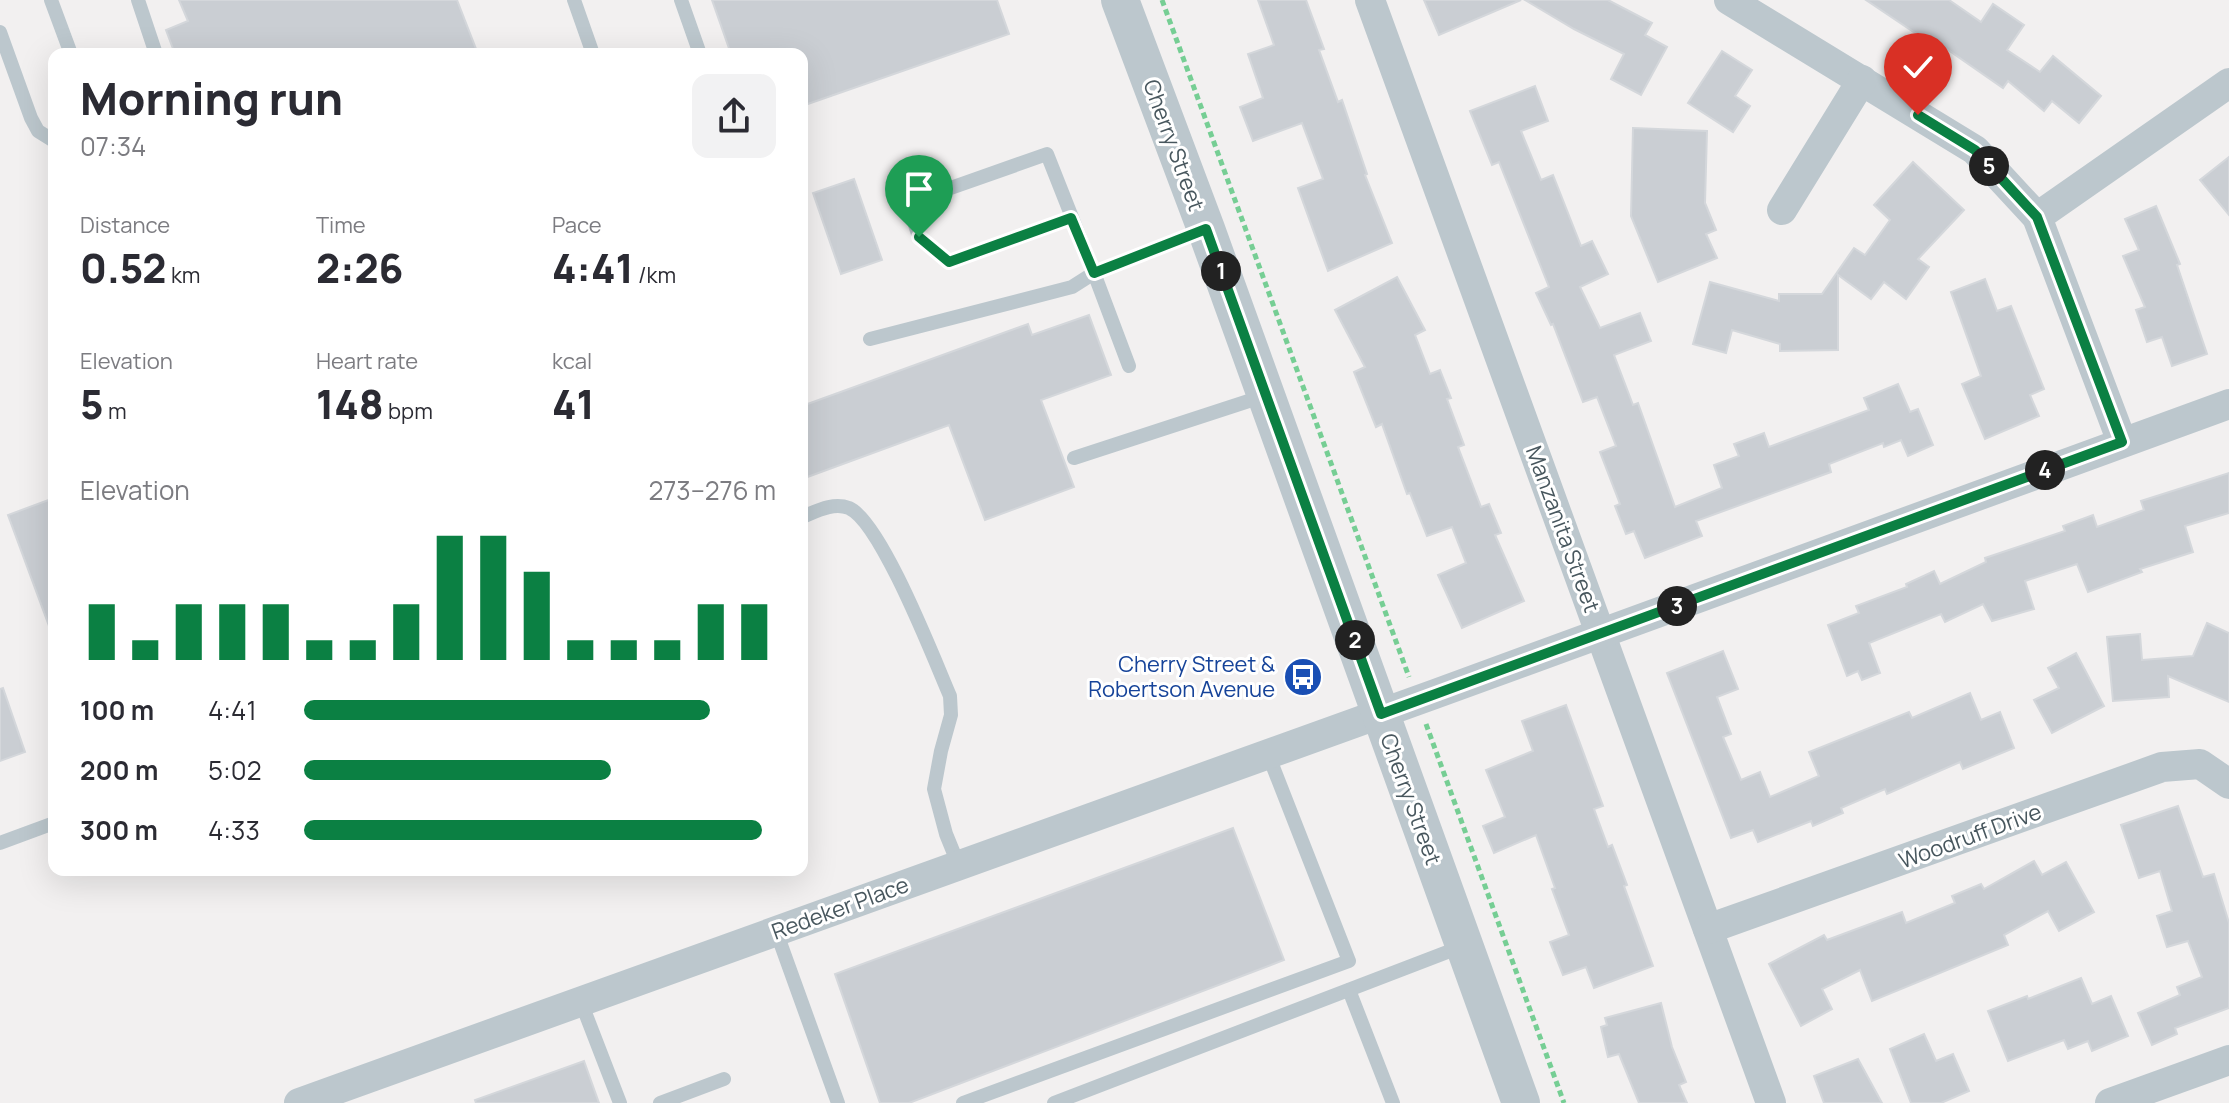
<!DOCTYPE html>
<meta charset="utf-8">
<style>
body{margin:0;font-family:Manrope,sans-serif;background:#f2f2f3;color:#2b2b33;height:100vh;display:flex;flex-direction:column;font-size:30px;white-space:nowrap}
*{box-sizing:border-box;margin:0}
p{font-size:26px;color:#7c7c81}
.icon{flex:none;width:44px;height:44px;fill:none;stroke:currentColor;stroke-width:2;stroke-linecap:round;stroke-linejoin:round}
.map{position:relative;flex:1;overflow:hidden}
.sheet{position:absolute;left:48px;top:48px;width:760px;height:828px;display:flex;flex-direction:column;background:#fff;border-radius:16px;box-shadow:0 8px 32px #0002}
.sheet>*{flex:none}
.pin{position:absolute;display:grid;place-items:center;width:68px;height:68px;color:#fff;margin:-82px -34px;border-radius:50% 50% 50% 0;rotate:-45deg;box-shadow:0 0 8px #0007}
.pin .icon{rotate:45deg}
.km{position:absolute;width:40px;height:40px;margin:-20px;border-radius:50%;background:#222;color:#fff;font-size:22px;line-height:40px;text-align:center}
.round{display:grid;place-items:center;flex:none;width:84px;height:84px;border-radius:16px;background:#f2f2f3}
.head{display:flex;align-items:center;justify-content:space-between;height:136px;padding:0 32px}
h1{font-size:44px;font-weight:800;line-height:60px}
.stats{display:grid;grid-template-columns:repeat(3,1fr);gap:12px;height:136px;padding:8px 32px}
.stats div{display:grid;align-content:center}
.stats b{font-size:40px;font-weight:800}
.stats small{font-size:22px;font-weight:400}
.stats p{font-size:22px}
.chart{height:224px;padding:16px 32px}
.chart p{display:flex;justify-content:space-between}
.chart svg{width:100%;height:144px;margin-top:8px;stroke:#0b8043;stroke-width:6}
ul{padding:0 32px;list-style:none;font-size:26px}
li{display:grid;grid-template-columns:128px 96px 1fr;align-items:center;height:60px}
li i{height:20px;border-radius:10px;background:#0b8043}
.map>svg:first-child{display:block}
</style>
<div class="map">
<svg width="2229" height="1103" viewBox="0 0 2229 1103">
<rect width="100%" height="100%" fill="#f2f0f0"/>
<g fill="#caced3" stroke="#d4d7db" stroke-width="2">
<polygon points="179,0 457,0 478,54 175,54 166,30 188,21"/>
<polygon points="712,0 997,0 1009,34 802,106 802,54 731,54"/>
<polygon points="1258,0 1306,0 1324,49 1319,50 1338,102 1342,100 1367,174 1365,175 1392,243 1328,271 1298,188 1323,179 1302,123 1253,141 1240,107 1263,98 1248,54 1274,45"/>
<polygon points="1424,0 1521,0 1439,35"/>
<polygon points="1525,0 1608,0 1652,23 1645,35 1667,47 1641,95 1611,79 1624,54 1574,29"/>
<polygon points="1866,0 1949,0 1981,22 1993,4 2024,25 2007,50 2040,72 2053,56 2101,96 2079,123 2052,101 2044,111 2008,81 2003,88 1938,43 1936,47"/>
<polygon points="1722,51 1752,70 1735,96 1750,106 1733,132 1688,103"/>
<polygon points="1535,86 1548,121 1521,131 1541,180 1553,175 1581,246 1592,241 1608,274 1580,287 1600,328 1640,313 1651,341 1614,355 1633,405 1638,403 1675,507 1722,488 1714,465 1739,456 1734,444 1764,433 1769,447 1869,410 1864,398 1898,384 1910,412 1918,409 1933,445 1908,456 1901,440 1884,447 1883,443 1829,464 1831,472 1696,521 1702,536 1645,558 1634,531 1626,534 1615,506 1620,504 1600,452 1616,446 1597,397 1583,402 1553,324 1551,325 1536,293 1549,287 1499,162 1492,165 1470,111"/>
<polygon points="1633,128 1707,131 1705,203 1716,230 1706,234 1717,258 1658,282 1631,216"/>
<polygon points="2229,157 2229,215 2200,180"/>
<polygon points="1913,162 1964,210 1918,259 1929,267 1906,299 1884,282 1871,299 1838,275 1838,350 1780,351 1780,344 1732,330 1726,353 1693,344 1710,282 1779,301 1779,294 1822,294 1854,248 1865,255 1890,220 1874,205"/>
<polygon points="854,179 882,260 841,274 813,193"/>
<polygon points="2156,206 2180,264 2177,265 2207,354 2172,366 2162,337 2147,342 2136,310 2145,307 2123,256 2139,250 2125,219"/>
<polygon points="1397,277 1425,330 1415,335 1430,374 1440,370 1451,398 1447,399 1464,445 1458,447 1481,507 1489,504 1501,533 1495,535 1524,601 1462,628 1438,575 1466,563 1452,527 1427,536 1410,493 1407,494 1382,424 1376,427 1354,372 1365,367 1335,310"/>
<polygon points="1985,279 1997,311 2011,306 2044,389 2030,395 2039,416 1985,439 1962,384 1981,376 1951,292"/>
<polygon points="1089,315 1111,375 1041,400 1074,487 985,520 949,425 802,479 802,406 1028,324 1032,335"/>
<polygon points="2229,473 2229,513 2185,526 2193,552 2140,569 2142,572 2088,592 2077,564 2025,581 2034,609 1992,621 1983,604 1945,622 1941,614 1869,643 1880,673 1862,680 1858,671 1847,676 1828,625 1859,613 1856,606 1907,587 1906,584 1934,571 1940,584 1986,562 1985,558 2065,531 2063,526 2093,515 2097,527 2144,510 2141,501"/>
<polygon points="54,498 54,633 52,634 8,515"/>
<polygon points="2207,623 2229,633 2229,702 2168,676 2169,697 2113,701 2107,637 2140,634 2142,660 2193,656"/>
<polygon points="1723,651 1738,689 1717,697 1731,734 1723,737 1741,780 1760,772 1770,797 1819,776 1809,752 1909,712 1912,718 1970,693 1981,720 2000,712 2014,748 1963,769 1960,762 1887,794 1885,789 1841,808 1843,813 1813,826 1811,821 1758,842 1753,830 1731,838 1667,673"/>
<polygon points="2076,653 2104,706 2052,733 2034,700 2059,688 2048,668"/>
<polygon points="3,688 25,752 0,761 0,689"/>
<polygon points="1566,705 1603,806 1594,809 1608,847 1612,845 1627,885 1624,886 1653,966 1594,988 1586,967 1563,975 1550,942 1569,935 1552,889 1555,888 1536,835 1494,853 1483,826 1505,817 1486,770 1533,751 1522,721"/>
<polygon points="2178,806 2203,877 2214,874 2229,923 2229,1008 2175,1028 2177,1034 2152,1045 2138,1013 2180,995 2177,987 2202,977 2188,941 2167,947 2157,916 2172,911 2160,871 2139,878 2121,825"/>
<polygon points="1233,828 1284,960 909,1103 880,1103 835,974"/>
<polygon points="2034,861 2042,875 2066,862 2094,912 2059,931 2048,911 2004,935 2008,945 1872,1001 1860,970 1822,989 1832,1009 1801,1026 1769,964 1824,935 1827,940 1902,912 1906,923 1955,903 1952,896 1981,884 1984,889"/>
<polygon points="2081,978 2092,1004 2111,996 2128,1036 2092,1051 2088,1041 2068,1049 2064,1040 2008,1061 1988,1011 2027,996 2028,999"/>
<polygon points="1661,1003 1672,1047 1686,1082 1679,1085 1687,1103 1639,1103 1619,1054 1608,1057 1601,1027 1607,1025 1605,1018"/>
<polygon points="1924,1034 1936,1061 1953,1054 1969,1091 1941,1103 1911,1103 1890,1049"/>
<polygon points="1858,1059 1882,1103 1824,1103 1814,1076"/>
<polygon points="584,1061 599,1103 476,1103 475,1100"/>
</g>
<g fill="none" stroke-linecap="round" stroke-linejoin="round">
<g stroke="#76ce94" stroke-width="5" stroke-dasharray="6 4" stroke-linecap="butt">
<polyline points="1162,0 1409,677"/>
<polyline points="1426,724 1564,1103"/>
</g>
<g stroke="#bcc7cd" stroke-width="14">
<polyline points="51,0 71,54"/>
<polyline points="138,0 156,54"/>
<polyline points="574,0 593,54"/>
<polyline points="681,0 700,54"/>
<polyline points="0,32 31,118 38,131 54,141"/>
<polyline points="870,339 1072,287 1094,273 1047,154 908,203 919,237 949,262 1071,218"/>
<polyline points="1129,366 1094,273 1206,229"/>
<polyline points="1074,458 1264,396"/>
<path d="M802 517C817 511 833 502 849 508 881 522 934 659 950 696L951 715 941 751 934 789 946 834 959 866"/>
<polyline points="0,843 54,823"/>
<polyline points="776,931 838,1103"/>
<polyline points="1349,990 1393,1103"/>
<polyline points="581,1002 620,1103"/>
<polyline points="660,1103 724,1079"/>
<polyline points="963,1103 1349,961 1268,754"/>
<polyline points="1054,1103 1463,946"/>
</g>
<g stroke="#bcc7cd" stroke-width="30">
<polyline points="1370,0 1771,1103"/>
<polyline points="1729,0 1975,150 2037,217 2122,442"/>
<polyline points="1782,210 1862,80"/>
<polyline points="2037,217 2229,83"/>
<polyline points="1708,929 2162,767 2200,764 2229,784"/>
<polyline points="299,1103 1435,694 2229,404"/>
<polyline points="2110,1103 2229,1060"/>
</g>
<polyline stroke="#bcc7cd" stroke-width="38" points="1120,0 1206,229 1521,1103"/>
</g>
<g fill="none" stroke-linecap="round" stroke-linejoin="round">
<defs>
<polyline id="route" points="919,237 949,262 1071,218 1094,273 1206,229 1381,714 2122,442 2037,217 1975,150 1918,115"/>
</defs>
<use href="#route" stroke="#fff" stroke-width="16"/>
<use href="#route" stroke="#0b8043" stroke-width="10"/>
</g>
<defs>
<symbol id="bus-disc" viewBox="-11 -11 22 22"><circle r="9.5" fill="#1a4fb4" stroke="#fff"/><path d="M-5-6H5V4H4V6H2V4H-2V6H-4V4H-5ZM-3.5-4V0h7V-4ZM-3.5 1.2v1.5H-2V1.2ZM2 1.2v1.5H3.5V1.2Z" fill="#fff"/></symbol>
</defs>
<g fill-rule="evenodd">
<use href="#bus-disc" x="1281" y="655" width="44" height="44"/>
</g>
<g text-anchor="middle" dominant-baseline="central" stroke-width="6" stroke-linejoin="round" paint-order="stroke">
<g font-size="22" fill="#48575e" stroke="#fff">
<text transform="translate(1174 145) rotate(70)">Cherry Street</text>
<text transform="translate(1563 529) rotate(70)">Manzanita Street</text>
<text transform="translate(1411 799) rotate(70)">Cherry Street</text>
<text transform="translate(1970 836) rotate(-20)">Woodruff Drive</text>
<text transform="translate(840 908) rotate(-20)">Redeker Place</text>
</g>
<g font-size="22" fill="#164399" stroke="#fff" text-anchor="end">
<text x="1275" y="664">Cherry Street &amp;<tspan x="1275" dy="25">Robertson Avenue</tspan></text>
</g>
</g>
</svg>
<div class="pin" style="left:919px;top:237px;background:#1e9e55"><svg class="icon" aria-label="arrive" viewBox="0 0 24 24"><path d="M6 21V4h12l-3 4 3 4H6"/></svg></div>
<div class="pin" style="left:1918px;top:115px;background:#d93025"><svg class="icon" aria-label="check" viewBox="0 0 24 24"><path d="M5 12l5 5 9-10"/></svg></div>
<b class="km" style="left:1221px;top:271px">1</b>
<b class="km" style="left:1355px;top:640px">2</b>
<b class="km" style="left:1677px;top:606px">3</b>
<b class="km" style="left:2045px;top:470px">4</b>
<b class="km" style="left:1989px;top:166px">5</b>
<section class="sheet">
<div class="head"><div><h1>Morning run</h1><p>07:34</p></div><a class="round"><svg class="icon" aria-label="share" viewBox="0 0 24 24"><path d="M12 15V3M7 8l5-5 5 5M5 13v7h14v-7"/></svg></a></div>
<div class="stats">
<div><p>Distance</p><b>0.52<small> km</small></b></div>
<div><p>Time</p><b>2:26</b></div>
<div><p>Pace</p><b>4:41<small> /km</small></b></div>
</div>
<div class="stats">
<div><p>Elevation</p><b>5<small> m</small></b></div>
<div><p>Heart rate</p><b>148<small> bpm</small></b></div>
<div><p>kcal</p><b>41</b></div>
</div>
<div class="chart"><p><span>Elevation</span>273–276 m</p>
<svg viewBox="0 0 160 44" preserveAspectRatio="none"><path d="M5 44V27M15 44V38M25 44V27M35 44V27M45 44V27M55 44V38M65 44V38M75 44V27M85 44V6M95 44V6M105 44V17M115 44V38M125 44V38M135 44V38M145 44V27M155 44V27"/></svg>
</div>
<ul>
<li><b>100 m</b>4:41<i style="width:86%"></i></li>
<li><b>200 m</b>5:02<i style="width:65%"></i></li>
<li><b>300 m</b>4:33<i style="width:97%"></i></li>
</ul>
</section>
</div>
